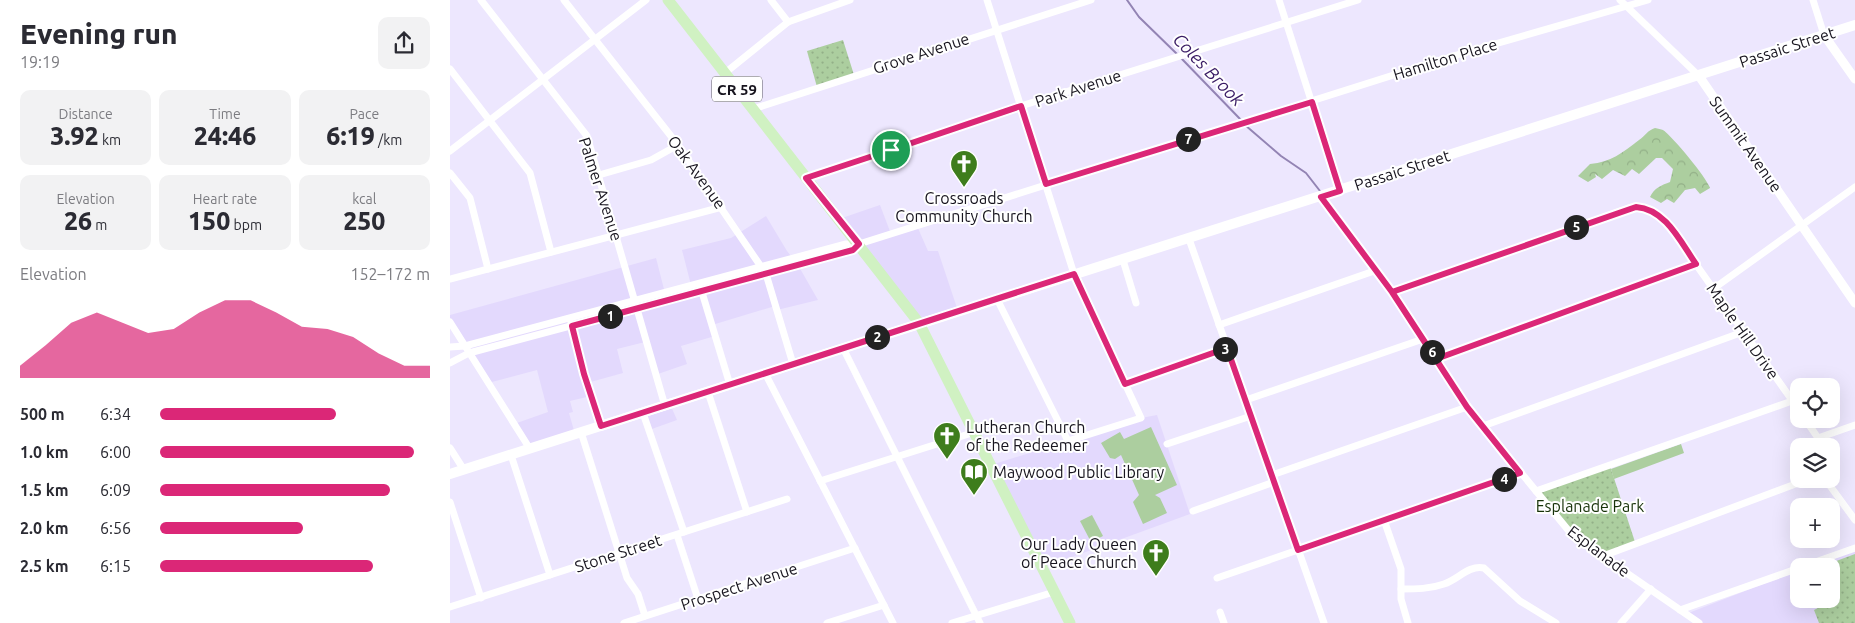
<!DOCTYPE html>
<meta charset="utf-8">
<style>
body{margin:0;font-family:Ubuntu,sans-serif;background:#f2f2f3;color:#2b2b33;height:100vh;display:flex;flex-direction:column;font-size:19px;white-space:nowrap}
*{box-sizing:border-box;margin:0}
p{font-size:16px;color:#7c7c81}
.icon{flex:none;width:28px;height:28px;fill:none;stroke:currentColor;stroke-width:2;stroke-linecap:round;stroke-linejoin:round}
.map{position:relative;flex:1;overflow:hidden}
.drawer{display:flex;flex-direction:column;background:#fff;width:450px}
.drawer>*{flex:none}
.buttons{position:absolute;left:1340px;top:378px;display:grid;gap:10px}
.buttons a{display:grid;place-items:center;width:50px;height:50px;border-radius:10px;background:#fff;box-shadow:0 5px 20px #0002;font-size:25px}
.pin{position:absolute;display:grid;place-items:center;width:42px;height:42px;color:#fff;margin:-21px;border:2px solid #fff;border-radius:50%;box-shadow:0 1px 5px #0007}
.km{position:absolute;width:25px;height:25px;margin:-12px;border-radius:50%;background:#222;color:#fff;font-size:14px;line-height:25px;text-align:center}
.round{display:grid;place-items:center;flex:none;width:52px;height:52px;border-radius:10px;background:#f2f2f3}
.head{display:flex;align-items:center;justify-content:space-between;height:85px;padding:0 20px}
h1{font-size:28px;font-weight:800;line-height:38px}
.figures{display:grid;grid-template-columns:repeat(3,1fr);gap:8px;height:85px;padding:5px 20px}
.figures div{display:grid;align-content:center;border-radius:10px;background:#f2f2f3;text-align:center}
.figures b{font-size:25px;font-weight:800}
.figures small{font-size:14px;font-weight:400}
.figures p{font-size:14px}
.chart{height:140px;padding:10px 20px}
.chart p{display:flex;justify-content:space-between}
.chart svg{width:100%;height:90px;margin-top:5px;fill:#db2777;opacity:.7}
ul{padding:0 20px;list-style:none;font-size:16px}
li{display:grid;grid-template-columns:80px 60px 1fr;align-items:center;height:38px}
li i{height:12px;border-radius:6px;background:#db2777}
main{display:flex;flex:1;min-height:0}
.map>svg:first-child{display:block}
</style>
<main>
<section class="drawer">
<div class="head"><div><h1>Evening run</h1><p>19:19</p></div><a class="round"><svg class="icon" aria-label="share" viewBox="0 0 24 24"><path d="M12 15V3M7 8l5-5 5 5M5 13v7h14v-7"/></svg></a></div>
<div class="figures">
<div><p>Distance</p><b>3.92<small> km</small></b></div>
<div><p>Time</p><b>24:46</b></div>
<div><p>Pace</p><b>6:19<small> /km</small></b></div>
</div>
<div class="figures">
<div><p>Elevation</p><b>26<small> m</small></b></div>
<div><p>Heart rate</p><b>150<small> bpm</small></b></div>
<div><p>kcal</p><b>250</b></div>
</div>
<div class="chart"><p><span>Elevation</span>152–172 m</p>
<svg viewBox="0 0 160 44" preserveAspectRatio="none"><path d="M0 44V38L10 28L20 17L30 12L40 17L50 22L60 20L70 12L80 6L90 6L100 12L110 19L120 20L130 24L140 32L150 38L160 38V44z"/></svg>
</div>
<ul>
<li><b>500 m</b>6:34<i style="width:65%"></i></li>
<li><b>1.0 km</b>6:00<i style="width:94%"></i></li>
<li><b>1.5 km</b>6:09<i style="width:85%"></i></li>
<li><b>2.0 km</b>6:56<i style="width:53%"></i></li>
<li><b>2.5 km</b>6:15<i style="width:79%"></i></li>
</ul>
</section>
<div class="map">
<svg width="1405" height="623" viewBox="0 0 1405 623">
<defs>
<pattern id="grass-dots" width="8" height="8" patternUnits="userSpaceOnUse" patternTransform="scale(1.25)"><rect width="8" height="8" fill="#acce9f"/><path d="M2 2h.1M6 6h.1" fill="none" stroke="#93b088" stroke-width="1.8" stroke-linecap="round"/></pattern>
<pattern id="forest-crowns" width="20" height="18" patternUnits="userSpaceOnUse" patternTransform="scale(1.25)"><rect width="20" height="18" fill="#acce9f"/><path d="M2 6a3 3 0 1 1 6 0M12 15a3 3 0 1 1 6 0" fill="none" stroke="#93b088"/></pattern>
</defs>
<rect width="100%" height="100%" fill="#ede7fe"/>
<g fill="#e3d9fd">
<polygon points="430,205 441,234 467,226 478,251 488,251 508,311 469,323 389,219"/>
<polygon points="316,216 337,251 348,265 368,300 327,310 325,306 262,325 265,336 231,346 237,364 205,375 195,342 167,349 173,373 137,383 141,396 120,401 123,412 119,413 125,434 80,449 64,424 98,412 87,370 38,383 0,322 0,315 206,258 215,293 241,285 232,250 281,238"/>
<polygon points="220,404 227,420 199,430 193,413"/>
<polygon points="707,415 740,514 592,568 541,465 691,418"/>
<polygon points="1405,549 1405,623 1249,623 1236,614 1349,570 1349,599 1381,599 1381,566 1360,566"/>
</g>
<g fill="url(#grass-dots)">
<polygon points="393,40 404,75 367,87 357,51"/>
<polygon points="1160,466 1186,545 1153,556 1123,536 1086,491"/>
<polygon points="1405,554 1405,623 1369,623 1364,610 1370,607 1368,599 1381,599 1381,566 1373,566"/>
</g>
<path fill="url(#forest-crowns)" d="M1205 128C1208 129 1211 129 1213 130 1222 136 1257 178 1260 188L1250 194 1245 188 1235 190 1224 203 1217 199 1211 203 1200 197C1204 188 1212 185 1220 182L1223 169 1212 158H1206L1189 174 1182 169 1175 176 1163 170 1152 179 1145 174 1146 177 1138 182 1128 176 1140 164C1161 162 1172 153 1189 140 1195 136 1198 130 1205 128Z"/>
<g fill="#acce9f">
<polygon points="701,427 727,485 705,495 710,498 717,513 693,524 683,502 689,495 671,455 665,459 660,458 651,443 670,432 674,439"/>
<polygon points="1231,444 1234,453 1164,479 1161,469"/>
<polygon points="642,515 653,536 641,542 630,521"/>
</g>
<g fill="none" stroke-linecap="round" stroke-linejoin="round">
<g stroke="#9384b4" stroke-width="2">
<polyline points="677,0 689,17 728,55"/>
<polyline points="731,58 792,121"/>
<polyline points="795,125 831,156 856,173 870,191"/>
</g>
<g stroke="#fff" stroke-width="7">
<polyline points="31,0 137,136 215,406"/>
<polyline points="114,0 228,145 316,274 343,364"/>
<polyline points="321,0 338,22"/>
<polyline points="537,0 624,274 691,418 618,441 547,299"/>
<polyline points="829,0 890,191"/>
<polyline points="1170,0 1249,76"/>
<polyline points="1363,0 1374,35"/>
<polyline points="0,69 80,173 101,252"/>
<polyline points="275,73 338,22 400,0"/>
<polyline points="303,109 641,0"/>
<polyline points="0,151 196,0"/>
<polyline points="0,173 20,198 38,269"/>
<polyline points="149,175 201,160 228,145"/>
<polyline points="357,178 571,106 908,0"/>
<polyline points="871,197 943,292 1017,407 1123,536 1249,623"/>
<polyline points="739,239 874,623"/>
<polyline points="673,260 686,303"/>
<polyline points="0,279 272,207"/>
<polyline points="251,289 280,385"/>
<polyline points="1263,289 1405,187"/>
<polyline points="943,292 1179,208 1200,209 1216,222 1349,410"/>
<polyline points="0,322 80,449"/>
<polyline points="121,323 134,374 151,426"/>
<polyline points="769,325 927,270"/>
<polyline points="0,347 15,346 396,244 409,244 1010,54 1198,0"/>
<polyline points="393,348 530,623"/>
<polyline points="986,359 1246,265"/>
<polyline points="0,363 19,353 394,253 409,244"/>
<polyline points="315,373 443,623"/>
<polyline points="675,384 777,348"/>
<polyline points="258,392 297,512"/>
<polyline points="796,400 973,339"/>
<polyline points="193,413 234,532"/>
<polyline points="1355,419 1368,438 1366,446"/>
<polyline points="1033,426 1293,332"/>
<polyline points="131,432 177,578 188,594 195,616"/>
<polyline points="1368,438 1405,425"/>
<polyline points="717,444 801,416"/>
<polyline points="0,448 14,470"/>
<polyline points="61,455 100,575"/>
<polyline points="822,475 1017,407"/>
<polyline points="1375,479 1405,520"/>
<polyline points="370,481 525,432"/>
<polyline points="1086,491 1342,401"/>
<polyline points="0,502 31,598"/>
<polyline points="743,511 824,482"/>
<polyline points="934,520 951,569 951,599 958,623"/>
<polyline points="227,535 248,599"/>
<polyline points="1153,556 1359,479"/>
<polyline points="1354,566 1405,548"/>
<polyline points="767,578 1070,473"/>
<path d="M951 589C966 589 980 589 994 584 1009 579 1018 565 1034 568L1070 601 1106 623"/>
<polyline points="0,607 337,499"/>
<polyline points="1230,610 1349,568"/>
<polyline points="770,612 774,623"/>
<polyline points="174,623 405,548"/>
<polyline points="377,623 434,605"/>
<polyline points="502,623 604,592"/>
<polyline points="1171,623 1201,589"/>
</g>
<g stroke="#fff" stroke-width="9">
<polyline points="1374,35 1405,79"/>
<polyline points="1249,76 1405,303"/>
</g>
<polyline stroke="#fff" stroke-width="10" points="0,474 1405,25"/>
<polyline stroke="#d0f1c2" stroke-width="11" points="218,0 469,323 620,623"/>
</g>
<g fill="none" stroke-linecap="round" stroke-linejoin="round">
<defs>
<path id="route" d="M441 150 356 178 409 244 403 250 122 326 134 374 151 426 624 274 675 384 777 348 848 550 1070 473 1017 407 942 292 1186 207C1216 209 1231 243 1246 264L986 359 942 292 871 197 890 191 862 102 596 184 571 106 441 150"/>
</defs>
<use href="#route" stroke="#fff" stroke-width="10"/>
<use href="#route" stroke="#db2777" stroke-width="6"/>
</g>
<defs>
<symbol id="church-pin" viewBox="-11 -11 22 30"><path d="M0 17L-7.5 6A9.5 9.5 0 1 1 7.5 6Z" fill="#3e7d1c" stroke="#fff"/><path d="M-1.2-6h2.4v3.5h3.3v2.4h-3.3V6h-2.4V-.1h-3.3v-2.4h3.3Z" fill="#fff"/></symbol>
<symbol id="library-pin" viewBox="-11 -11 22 30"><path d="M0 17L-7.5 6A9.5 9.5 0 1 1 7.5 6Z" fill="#3e7d1c" stroke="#fff"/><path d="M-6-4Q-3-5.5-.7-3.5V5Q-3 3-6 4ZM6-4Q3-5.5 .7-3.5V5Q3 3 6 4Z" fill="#fff"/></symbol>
</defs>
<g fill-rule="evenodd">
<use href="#church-pin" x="498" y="148" width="32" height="43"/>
<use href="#church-pin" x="481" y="420" width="32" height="43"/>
<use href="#library-pin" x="508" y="456" width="32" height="43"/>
<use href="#church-pin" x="690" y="537" width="32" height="43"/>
</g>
<g text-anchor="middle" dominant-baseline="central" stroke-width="4" stroke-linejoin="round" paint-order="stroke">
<rect fill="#fff" stroke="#5d5a62" stroke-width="1" x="262" y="76.5" width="50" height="25" rx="4"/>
<g font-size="15" font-weight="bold" fill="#17141e">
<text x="287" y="89">CR 59</text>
</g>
<g font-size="16" fill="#17141e" stroke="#fff">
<text transform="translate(1337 47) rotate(-18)">Passaic Street</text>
<text transform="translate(471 53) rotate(-18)">Grove Avenue</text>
<text transform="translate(995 59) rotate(-17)">Hamilton Place</text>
<text transform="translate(628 88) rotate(-18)">Park Avenue</text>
<text transform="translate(1296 144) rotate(55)">Summit Avenue</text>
<text transform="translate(952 170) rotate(-18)">Passaic Street</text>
<text transform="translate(247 172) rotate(54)">Oak Avenue</text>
<text transform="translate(151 189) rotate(72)">Palmer Avenue</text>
<text transform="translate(1293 331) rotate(55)">Maple Hill Drive</text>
<text transform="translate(1149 551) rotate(37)">Esplanade</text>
<text transform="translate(168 553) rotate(-18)">Stone Street</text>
<text transform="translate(289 586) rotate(-18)">Prospect Avenue</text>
</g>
<g font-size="16" fill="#17141e" stroke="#fff" text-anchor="start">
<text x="514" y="198" text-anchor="middle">Crossroads<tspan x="514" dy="18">Community Church</tspan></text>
<text x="516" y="427">Lutheran Church<tspan x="516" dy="18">of the Redeemer</tspan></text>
<text x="543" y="472">Maywood Public Library</text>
<text x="687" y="544" text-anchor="end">Our Lady Queen<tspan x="687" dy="18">of Peace Church</tspan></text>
</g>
<g font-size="16" fill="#173209" stroke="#fff">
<text x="1140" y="506">Esplanade Park</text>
</g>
<g font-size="18" font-style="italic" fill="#3a1c65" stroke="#fff">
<text transform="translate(759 69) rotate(46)">Coles Brook</text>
</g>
</g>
</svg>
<div class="buttons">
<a><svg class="icon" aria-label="locate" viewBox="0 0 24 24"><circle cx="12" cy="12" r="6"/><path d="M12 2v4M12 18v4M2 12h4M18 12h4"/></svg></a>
<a><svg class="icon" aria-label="layers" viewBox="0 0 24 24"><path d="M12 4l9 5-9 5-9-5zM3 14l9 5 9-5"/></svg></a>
<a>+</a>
<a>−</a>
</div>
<div class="pin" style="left:441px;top:150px;background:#1e9e55"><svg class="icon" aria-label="arrive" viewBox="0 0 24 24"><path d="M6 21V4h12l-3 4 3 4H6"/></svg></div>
<b class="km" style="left:160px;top:316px">1</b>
<b class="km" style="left:427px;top:337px">2</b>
<b class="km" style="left:775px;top:349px">3</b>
<b class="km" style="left:1054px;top:479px">4</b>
<b class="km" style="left:1126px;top:227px">5</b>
<b class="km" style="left:982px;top:352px">6</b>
<b class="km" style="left:738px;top:139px">7</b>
</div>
</main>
